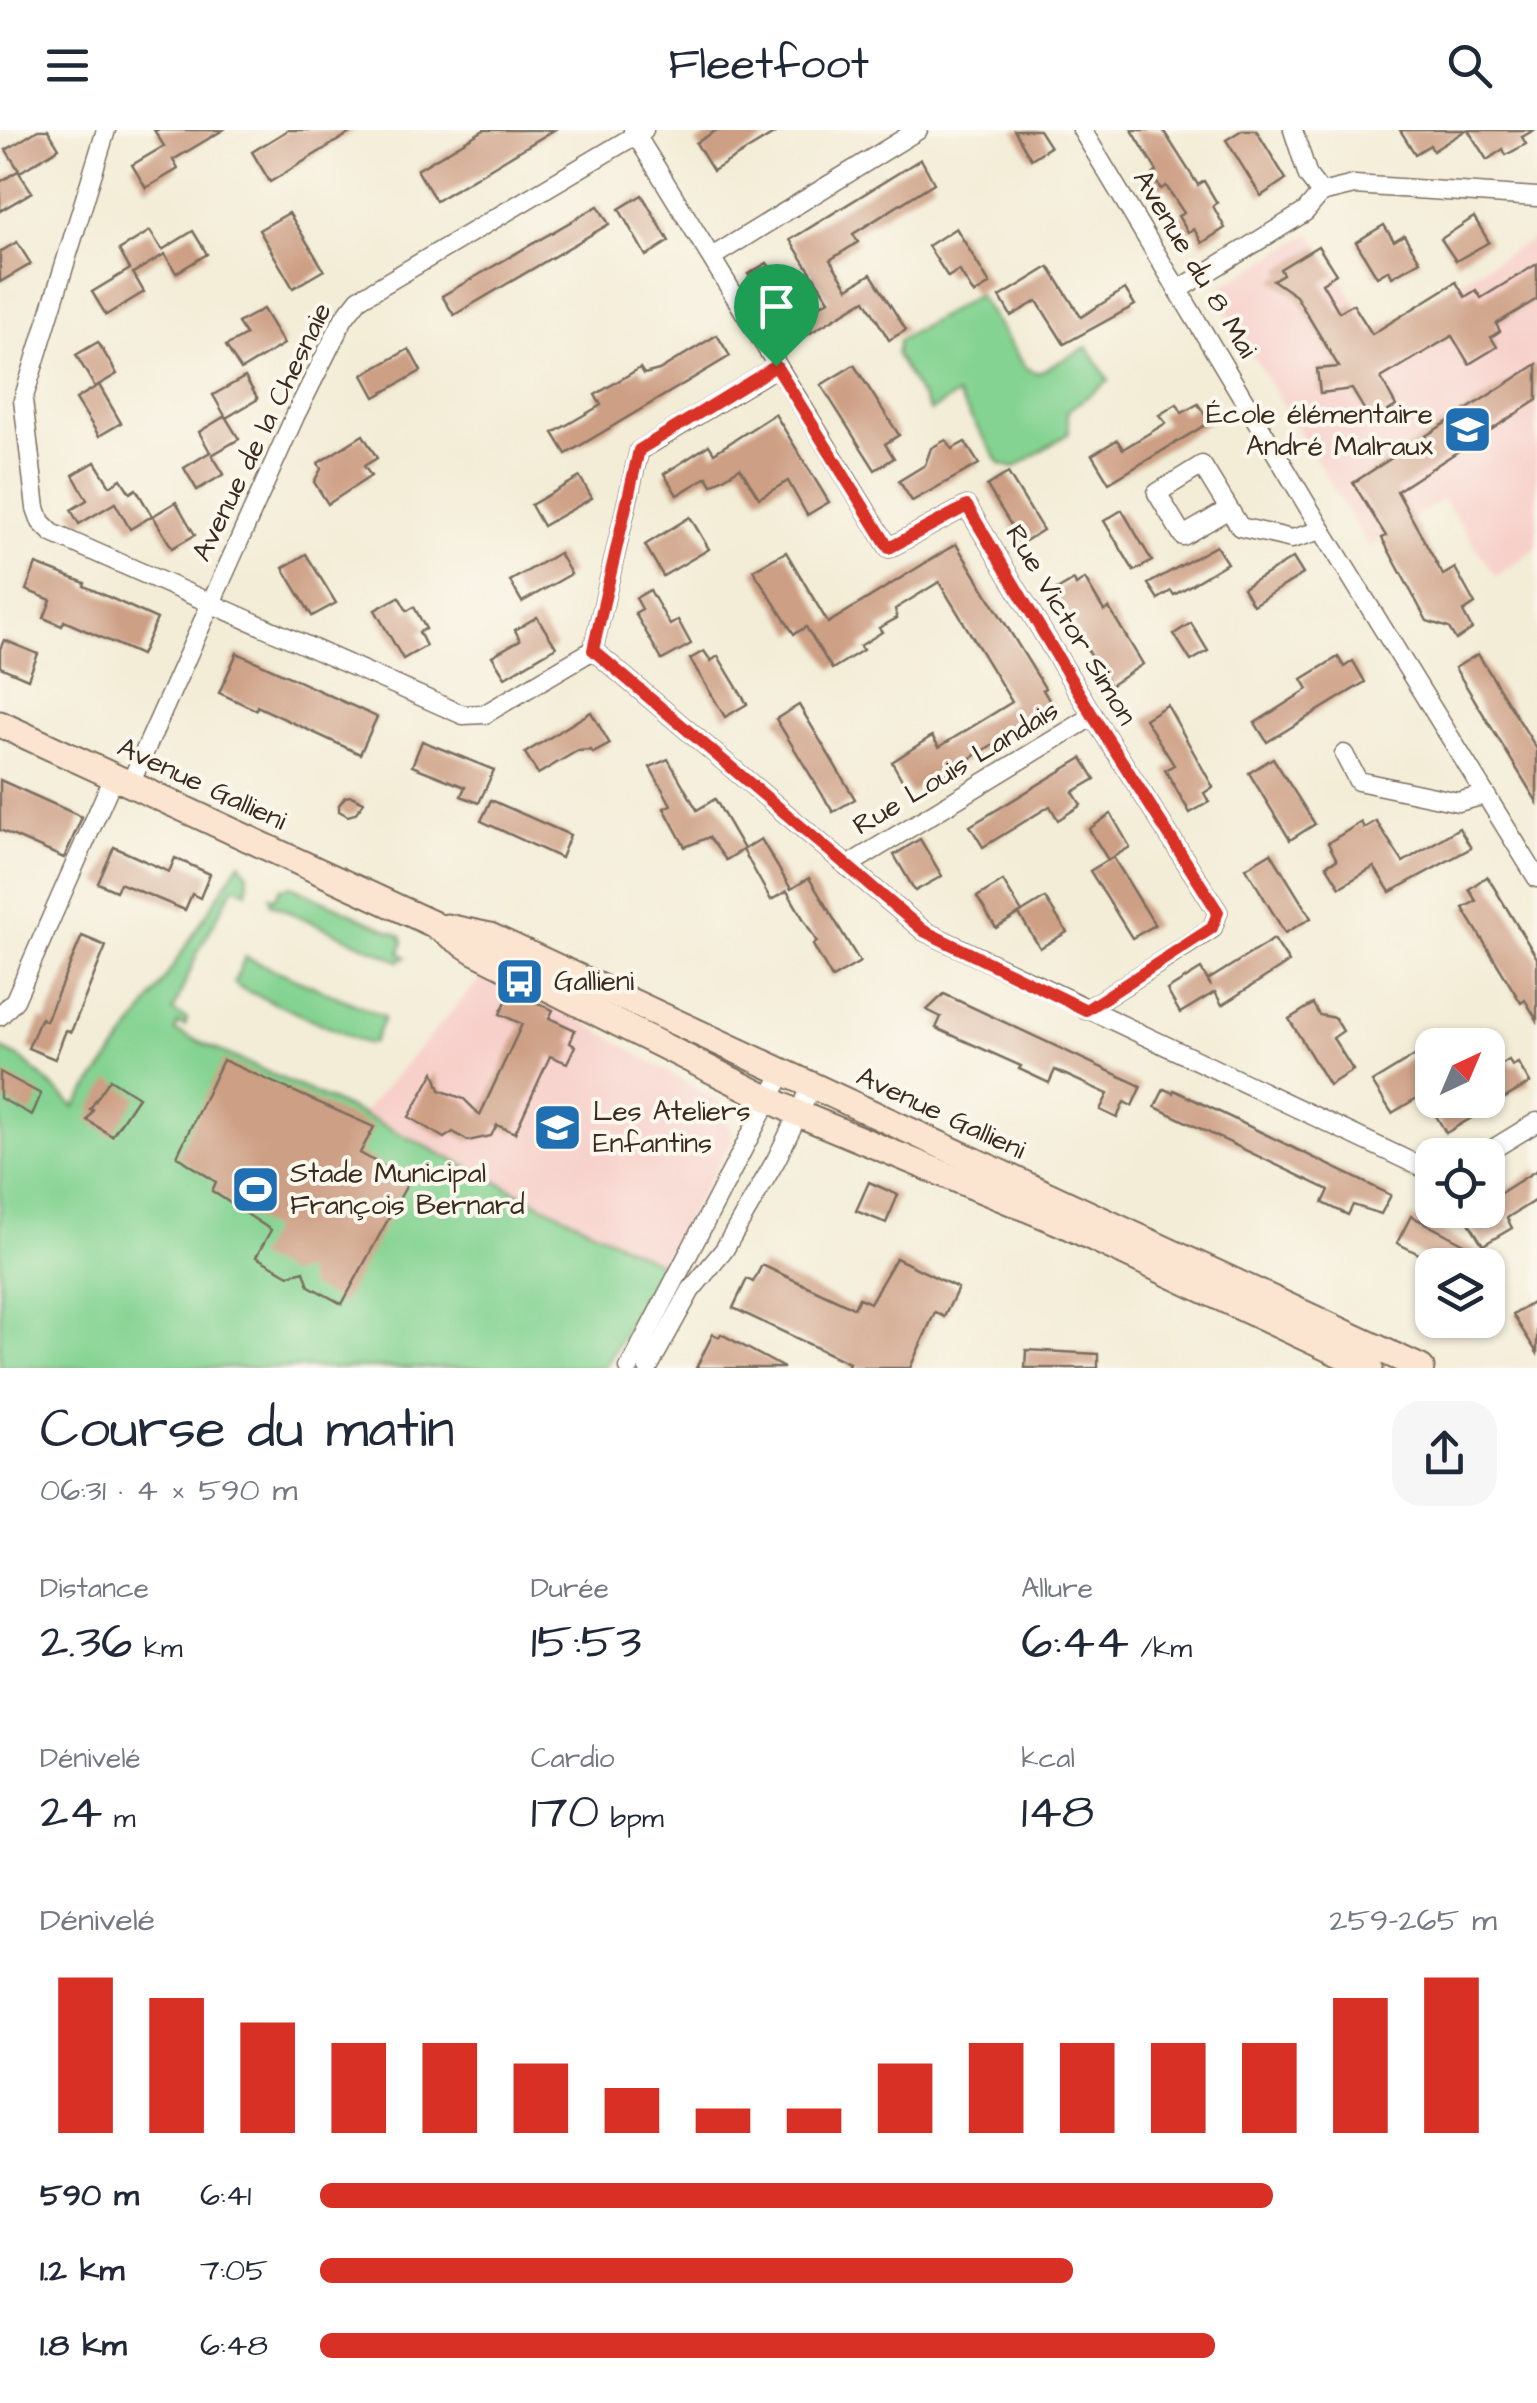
<!DOCTYPE html>
<html lang="fr">
<meta charset="utf-8">
<style>
body{margin:0;font-family:"Architects Daughter",sans-serif;background:#f6f6f7;color:#1f2937;height:100vh;display:flex;flex-direction:column;font-size:38px;white-space:nowrap}
*{box-sizing:border-box;margin:0}
p{font-size:32px;color:#747a83}
.icon{flex:none;width:55px;height:55px;fill:none;stroke:currentColor;stroke-width:2;stroke-linecap:round;stroke-linejoin:round}
.map{position:relative;height:1238px;overflow:hidden}
.side{display:flex;flex-direction:column;background:#fff;flex:1}
.side>*{flex:none}
.needle{width:65px;rotate:44deg}
.controls{position:absolute;left:1415px;top:898px;display:grid;gap:20px}
.controls a{display:grid;place-items:center;width:90px;height:90px;border-radius:20px;background:#fff;box-shadow:0 2px 8px #0004;font-size:50px}
.pin{position:absolute;display:grid;place-items:center;width:85px;height:85px;color:#fff;margin:-102px -42px;border-radius:50% 50% 50% 0;rotate:-45deg;box-shadow:0 0 10px #0007}
.pin .icon{rotate:45deg}
.round{display:grid;place-items:center;flex:none;width:105px;height:105px;border-radius:30px;background:#f6f6f7}
.head{display:flex;align-items:center;justify-content:space-between;height:170px;padding:0 40px}
h1{font-size:55px;font-weight:600;line-height:75px}
.stats{display:grid;grid-template-columns:repeat(3,1fr);gap:15px;height:170px;padding:10px 40px}
.stats div{display:grid;align-content:center}
.stats b{font-size:50px;font-weight:600}
.stats small{font-size:28px;font-weight:400}
.stats p{font-size:28px}
.chart{height:280px;padding:20px 40px}
.chart p{display:flex;justify-content:space-between}
.chart svg{width:100%;height:180px;margin-top:10px;stroke:#d93025;stroke-width:6}
ul{padding:0 40px;list-style:none;font-size:32px}
li{display:grid;grid-template-columns:160px 120px 1fr;align-items:center;height:75px}
li i{height:25px;border-radius:12px;background:#d93025}
header{display:flex;justify-content:space-between;align-items:center;height:130px;padding:0 40px;background:#fff;font-size:45px;font-weight:600}
.map>svg:first-child{display:block}
</style>
<header><svg class="icon" aria-label="menu" viewBox="0 0 24 24"><path d="M4 6h16M4 12h16M4 18h16"/></svg>Fleetfoot<svg class="icon" aria-label="search" viewBox="0 0 24 24"><circle cx="10" cy="10" r="6"/><path d="M15 15l6 6"/></svg></header>
<div class="map">
<svg width="1537" height="1238" viewBox="0 0 1537 1238">
<rect width="100%" height="100%" fill="#fbf7ec"/>
<filter id="ink" filterUnits="userSpaceOnUse"><feTurbulence type="fractalNoise" baseFrequency=".01" numOctaves="2"/><feDisplacementMap in="SourceGraphic" scale="20" xChannelSelector="R" yChannelSelector="G"/><feConvolveMatrix kernelMatrix="1 2 1 2 8 2 1 2 1" color-interpolation-filters="sRGB"/></filter>
<filter id="wash" filterUnits="userSpaceOnUse"><feTurbulence type="fractalNoise" baseFrequency=".0048" numOctaves="4" result="noise"/><feDisplacementMap in="SourceGraphic" scale="40" xChannelSelector="R" yChannelSelector="G"/><feGaussianBlur stdDeviation="2.25" result="paint"/><feColorMatrix in="noise" values="0 0 0 0 0 0 0 0 0 0 0 0 0 0 0 0 0 1.4 0 .05"/><feComposite in="paint" operator="in"/></filter>
<g filter="url(#wash)">
<rect width="100%" height="100%" fill="#f3edd7"/>
<g fill="#f7d0ca">
<polygon points="1311,103 1374,201 1537,107 1537,418 1496,446 1443,369 1369,417 1214,161"/>
<polygon points="483,846 581,890 725,976 732,1010 661,1134 361,984"/>
</g>
<g fill="#84d392" stroke="#607e58" stroke-width="2.5">
<polygon points="978,165 1026,238 1038,243 1087,217 1109,251 1067,281 1069,303 1014,338 1000,334 957,265 930,281 896,225 899,210"/>
<polygon points="240,732 248,744 247,762 234,756 198,822 173,881 187,889 185,896 178,893 175,901 361,984 661,1134 605,1238 0,1238 0,918 21,928 75,977 141,886"/>
<polygon points="291,756 401,806 403,812 400,823 406,827 399,831 271,774 270,766 275,768 281,758"/>
<polygon points="245,827 382,886 384,888 373,913 367,914 240,858 234,853"/>
</g>
<g id="blocks">
<g fill="#cd9f84">
<polygon points="38,0 48,0 59,18 20,42 6,20"/>
<polygon points="154,0 223,0 173,30 178,39 146,58 132,35 164,16"/>
<polygon points="288,0 355,0 270,52 252,22"/>
<polygon points="484,0 554,0 436,71 417,40"/>
<polygon points="717,0 780,0 713,41 696,13"/>
<polygon points="1014,0 1039,0 1050,17 1031,29"/>
<polygon points="1132,0 1163,0 1198,55 1204,51 1217,73 1213,76 1225,98 1202,113 1194,99 1188,102 1178,86 1184,83 1166,56 1161,59 1152,46 1157,41"/>
<polygon points="1242,0 1256,0 1286,49 1261,66 1226,10"/>
<polygon points="1400,0 1466,0 1433,21 1430,15 1415,24"/>
<polygon points="1468,0 1534,0 1522,7 1526,14 1506,25 1503,19 1487,30"/>
<polygon points="921,29 934,53 853,104 858,112 830,130 848,158 871,144 906,200 889,210 865,170 792,214 748,144 767,133 800,187 829,170 790,110"/>
<polygon points="18,41 32,62 0,81 0,52"/>
<polygon points="642,65 669,111 646,126 619,79"/>
<polygon points="598,76 609,94 454,185 442,166"/>
<polygon points="289,83 324,140 293,158 259,100"/>
<polygon points="1474,87 1489,112 1456,131 1441,109"/>
<polygon points="1384,95 1394,111 1404,105 1420,131 1392,147 1389,140 1377,147 1356,112"/>
<polygon points="956,98 990,154 974,164 959,140 948,147 928,116"/>
<polygon points="150,101 162,120 193,101 207,124 176,143 165,124 133,143 144,162 106,185 92,162 130,139 119,120"/>
<polygon points="17,112 31,134 0,152 0,122"/>
<polygon points="1318,116 1336,144 1322,153 1339,182 1353,174 1372,204 1456,152 1465,167 1476,160 1481,168 1537,134 1537,169 1496,194 1500,201 1491,207 1497,217 1469,234 1452,206 1381,248 1396,276 1371,291 1352,259 1320,263 1317,239 1339,237 1296,166 1273,150 1283,144 1280,139"/>
<polygon points="1049,137 1081,187 1125,159 1135,175 1064,214 1037,171 1011,186 1000,167"/>
<polygon points="263,179 284,214 241,240 226,216 246,205 238,193"/>
<polygon points="717,205 730,226 566,324 553,303 601,275 595,265 640,238 644,244 659,240"/>
<polygon points="98,212 117,244 95,257 76,225"/>
<polygon points="409,219 421,241 375,267 363,245"/>
<polygon points="1537,234 1537,270 1397,361 1443,445 1455,438 1475,474 1463,482 1472,499 1456,510 1449,498 1427,491 1382,408 1386,406 1353,353"/>
<polygon points="854,235 899,305 885,314 894,328 875,340 821,255"/>
<polygon points="245,247 258,269 226,288 239,309 212,325 224,344 197,360 184,338 210,322 199,302 225,286 213,265"/>
<polygon points="99,255 121,293 99,306 76,269"/>
<polygon points="1177,274 1182,283 1198,274 1210,292 1109,353 1092,325 1117,310 1123,319 1166,293 1159,285"/>
<polygon points="775,284 829,372 807,385 788,351 759,368 740,338 712,355 707,347 677,365 664,344 709,315 714,323"/>
<polygon points="363,305 377,328 364,336 371,346 328,374 314,352 321,339 318,333"/>
<polygon points="946,310 952,319 965,312 979,334 912,371 899,351 925,335 931,318"/>
<polygon points="95,332 110,356 121,349 130,363 136,359 152,386 130,399 115,373 79,394 71,380 87,370 73,345"/>
<polygon points="1008,343 1043,400 1022,413 987,356"/>
<polygon points="580,347 592,368 543,396 531,375"/>
<polygon points="176,372 195,405 172,418 153,386"/>
<polygon points="1122,380 1152,431 1134,441 1104,391"/>
<polygon points="690,387 709,419 663,446 645,415"/>
<polygon points="956,414 1045,558 1043,560 1054,578 910,664 892,632 932,606 939,617 1012,572 939,452 895,479 897,488 879,498 882,502 860,516 863,520 832,539 806,497 794,504 753,440 786,422 828,493"/>
<polygon points="1216,416 1227,433 1174,465 1171,461 1158,469 1148,454"/>
<polygon points="559,423 571,444 522,472 510,451"/>
<polygon points="306,424 336,473 312,486 283,438"/>
<polygon points="1293,428 1303,444 1253,475 1243,458"/>
<polygon points="36,434 85,453 84,456 157,489 141,525 64,491 62,496 44,488 51,470 26,460"/>
<polygon points="1085,449 1104,481 1109,478 1143,534 1110,556 1052,463 1074,450 1076,455"/>
<polygon points="650,460 670,495 678,490 691,514 662,530 635,483 642,479 636,468"/>
<polygon points="399,467 407,481 414,477 426,499 419,502 426,516 403,529 375,480"/>
<polygon points="537,487 556,517 505,547 492,526 520,510 515,500"/>
<polygon points="1191,493 1208,521 1191,531 1174,504"/>
<polygon points="4,510 38,524 28,549 0,537 0,519"/>
<polygon points="704,521 711,531 718,526 747,574 725,587 690,529"/>
<polygon points="237,523 377,587 360,624 257,576 256,580 219,563"/>
<polygon points="1478,524 1537,619 1537,672 1455,538"/>
<polygon points="1338,527 1344,537 1353,531 1365,552 1267,612 1255,593 1308,559 1302,549"/>
<polygon points="799,575 855,669 833,682 776,589"/>
<polygon points="1167,575 1213,657 1204,663 1209,672 1190,683 1165,640 1174,635 1145,589"/>
<polygon points="591,582 610,614 593,623 591,620 577,621 538,644 525,623"/>
<polygon points="422,611 494,640 479,673 461,666 465,657 412,636"/>
<polygon points="1082,628 1095,649 1073,662 1081,675 1058,690 1050,676 983,717 970,696"/>
<polygon points="1273,628 1315,694 1290,710 1249,643"/>
<polygon points="668,629 697,680 715,669 744,719 726,730 709,707 685,717 664,678 671,675 650,637"/>
<polygon points="0,650 82,687 64,728 0,700"/>
<polygon points="351,666 364,672 355,684 348,686 339,681 339,675 345,667"/>
<polygon points="491,670 570,705 561,728 481,691"/>
<polygon points="1111,684 1130,717 1108,730 1089,699"/>
<polygon points="1376,691 1403,732 1459,698 1471,718 1390,762 1374,737 1340,757 1326,735 1337,730 1328,713 1361,692 1364,698"/>
<polygon points="761,709 791,759 809,748 860,832 832,848 813,815 817,812 787,761 771,770 743,720"/>
<polygon points="920,709 942,746 915,761 894,725"/>
<polygon points="114,717 169,742 175,728 210,744 200,768 192,764 185,780 120,753 116,761 98,753"/>
<polygon points="1271,723 1311,788 1285,803 1246,738"/>
<polygon points="1113,727 1155,795 1132,808 1090,741"/>
<polygon points="1487,746 1537,828 1537,890 1525,870 1521,873 1463,778 1476,771 1469,759"/>
<polygon points="1003,751 1022,782 996,798 977,767"/>
<polygon points="1045,768 1067,802 1040,818 1019,784"/>
<polygon points="82,806 106,816 71,902 66,900 55,929 28,918 41,888 46,891"/>
<polygon points="1274,809 1289,832 1222,875 1215,862 1180,883 1167,860 1201,839 1211,856 1208,850"/>
<polygon points="511,861 553,880 549,888 575,900 570,913 575,916 567,933 550,926 515,1003 497,995 491,1006 468,1011 453,1002 444,1008 409,987 434,942 440,960 464,969 480,985 522,894 500,884"/>
<polygon points="944,864 1141,956 1132,976 1124,972 1117,988 1100,980 1108,964 1055,940 1049,953 1019,939 1021,936 936,898 941,887 927,880"/>
<polygon points="1313,874 1319,885 1335,888 1343,901 1333,908 1353,940 1329,955 1289,889"/>
<polygon points="1426,919 1432,928 1430,960 1392,983 1372,952"/>
<polygon points="223,930 374,997 360,1023 409,1051 342,1174 309,1156 304,1141 289,1145 256,1127 271,1100 212,1061 216,1052 177,1026"/>
<polygon points="1509,930 1512,936 1518,933 1530,953 1446,1003 1427,970 1488,970 1488,943"/>
<polygon points="0,942 41,964 32,985 0,968"/>
<polygon points="110,949 138,967 112,1006 87,990 93,980 90,979"/>
<polygon points="1164,959 1173,963 1174,960 1391,1065 1381,1084 1353,1075 1348,1085 1323,1073 1329,1060 1155,977"/>
<polygon points="1537,1040 1537,1069 1507,1088 1512,1098 1483,1115 1461,1080 1488,1080 1488,1056 1494,1067"/>
<polygon points="869,1052 898,1065 886,1093 856,1081"/>
<polygon points="1411,1086 1474,1119 1480,1129 1471,1135 1441,1135 1397,1113"/>
<polygon points="896,1128 958,1158 944,1187 935,1182 910,1238 847,1238 849,1233 733,1178 747,1149 753,1152 762,1135 854,1178 859,1168 870,1173"/>
<polygon points="1537,1170 1537,1223 1513,1185"/>
<polygon points="713,1204 719,1207 721,1204 784,1238 696,1238"/>
<polygon points="1026,1220 1098,1224 1098,1238 1025,1238"/>
</g>
</g>
</g>
<g filter="url(#ink)">
<use href="#blocks" fill-opacity="0" stroke="#7b6e5f" stroke-width="2.5"/>
<g fill="none" stroke-linecap="round" stroke-linejoin="round">
<defs>
<g id="minor">
<polyline points="106,0 23,270 36,378 41,392 52,403 463,585 485,584 593,520 924,801 1432,1042"/>
<polyline points="633,0 889,418 967,376 1093,586 1218,782 1212,799 1086,880"/>
<polyline points="1082,0 1322,400 1537,748"/>
<polyline points="1293,0 1308,46 1321,63"/>
<polyline points="712,127 918,0"/>
<polyline points="1180,159 1305,82 1321,63 1354,55 1537,67"/>
<polyline points="1229,379 1183,406 1157,363 1202,335 1240,397 1292,409 1322,400"/>
<polyline points="593,520 639,321 776,237"/>
<polyline points="1344,624 1358,651 1458,672 1485,665"/>
<polyline points="130,654 295,286 344,188 359,169 644,0"/>
<polyline points="847,736 1093,586"/>
<polyline points="0,886 15,870 114,646"/>
<polyline points="1483,1025 1537,992"/>
<polyline points="629,1238 783,942"/>
<polyline points="648,1238 691,1160 724,1120 776,1030 812,956"/>
</g>
<g id="secondary">
<polyline points="0,594 433,794 474,821 799,984 1059,1092 1370,1238"/>
<polyline points="447,797 490,806 1421,1238"/>
</g>
</defs>
<use href="#minor" stroke="#7b6e5f" stroke-width="21"/>
<use href="#secondary" stroke="#7b6e5f" stroke-width="29"/>
<use href="#minor" stroke="#fff" stroke-width="18"/>
<use href="#secondary" stroke="#fce5d0" stroke-width="25"/>
</g>
</g>
<g fill="none" stroke-linecap="round" stroke-linejoin="round" filter="url(#ink)">
<defs>
<polygon id="route" points="776,236 889,418 967,376 1093,586 1218,782 1212,798 1086,880 924,801 593,520 639,320"/>
</defs>
<use href="#route" stroke="#fff" stroke-width="20"/>
<use href="#route" stroke="#d93025" stroke-width="12"/>
</g>
<defs>
<symbol id="school-square" viewBox="-11 -11 22 22"><rect x="-9" y="-9" width="18" height="18" rx="4" fill="#1f6fb2" stroke="#fbf7ec"/><path d="M0-5L7-2L0 1L-7-2ZM-4 1L0 2.5L4 1V4Q0 6-4 4Z" fill="#fff"/></symbol>
<symbol id="bus-square" viewBox="-11 -11 22 22"><rect x="-9" y="-9" width="18" height="18" rx="4" fill="#1f6fb2" stroke="#fbf7ec"/><path d="M-5-6H5V4H4V6H2V4H-2V6H-4V4H-5ZM-3.5-4V0h7V-4ZM-3.5 1.2v1.5H-2V1.2ZM2 1.2v1.5H3.5V1.2Z" fill="#fff"/></symbol>
<symbol id="stadium-square" viewBox="-11 -11 22 22"><rect x="-9" y="-9" width="18" height="18" rx="4" fill="#1f6fb2" stroke="#fbf7ec"/><path d="M0-5a6.5 5 0 1 0 0 10a6.5 5 0 1 0 0-10ZM-3.5-1.8h7v3.6h-7Z" fill="#fff"/></symbol>
</defs>
<g fill-rule="evenodd">
<use href="#school-square" x="1440" y="272" width="55" height="55"/>
<use href="#bus-square" x="492" y="824" width="55" height="55"/>
<use href="#school-square" x="530" y="970" width="55" height="55"/>
<use href="#stadium-square" x="228" y="1032" width="55" height="55"/>
</g>
<g text-anchor="middle" dominant-baseline="central" stroke-width="8" stroke-linejoin="round" paint-order="stroke">
<g font-size="28" fill="#3b2a1e" stroke="#fbf7ec">
<text transform="translate(1195 134) rotate(59)">Avenue du 8 Mai</text>
<text transform="translate(262 302) rotate(-64)">Avenue de la Chesnaie</text>
<text transform="translate(1071 495) rotate(59)">Rue Victor Simon</text>
<text transform="translate(956 638) rotate(-31)">Rue Louis Landais</text>
<text transform="translate(202 654) rotate(25)">Avenue Gallieni</text>
<text transform="translate(941 983) rotate(25)">Avenue Gallieni</text>
</g>
<g font-size="28" fill="#3b2a1e" stroke="#fbf7ec" text-anchor="start">
<text x="1433" y="284" text-anchor="end">École élémentaire<tspan x="1433" dy="32">André Malraux</tspan></text>
<text x="554" y="851">Gallieni</text>
<text x="593" y="981">Les Ateliers<tspan x="593" dy="32">Enfantins</tspan></text>
<text x="290" y="1043">Stade Municipal<tspan x="290" dy="32">François Bernard</tspan></text>
</g>
</g>
</svg>
<div class="controls">
<a><svg class="needle" viewBox="-14 -14 28 28"><path d="M0-13l5 13h-10z" fill="#e53935"/><path d="M0 13l5-13h-10z" fill="#747a83"/></svg></a>
<a><svg class="icon" aria-label="locate" viewBox="0 0 24 24"><circle cx="12" cy="12" r="6"/><path d="M12 2v4M12 18v4M2 12h4M18 12h4"/></svg></a>
<a><svg class="icon" aria-label="layers" viewBox="0 0 24 24"><path d="M12 4l9 5-9 5-9-5zM3 14l9 5 9-5"/></svg></a>
</div>
<div class="pin" style="left:776px;top:236px;background:#1e9e55"><svg class="icon" aria-label="arrive" viewBox="0 0 24 24"><path d="M6 21V4h12l-3 4 3 4H6"/></svg></div>
</div>
<section class="side">
<div class="head"><div><h1>Course du matin</h1><p>06:31 · 4 × 590 m</p></div><a class="round"><svg class="icon" aria-label="share" viewBox="0 0 24 24"><path d="M12 15V3M7 8l5-5 5 5M5 13v7h14v-7"/></svg></a></div>
<div class="stats">
<div><p>Distance</p><b>2.36<small> km</small></b></div>
<div><p>Durée</p><b>15:53</b></div>
<div><p>Allure</p><b>6:44<small> /km</small></b></div>
</div>
<div class="stats">
<div><p>Dénivelé</p><b>24<small> m</small></b></div>
<div><p>Cardio</p><b>170<small> bpm</small></b></div>
<div><p>kcal</p><b>148</b></div>
</div>
<div class="chart"><p><span>Dénivelé</span>259–265 m</p>
<svg viewBox="0 0 160 44" preserveAspectRatio="none"><path d="M5 44V6M15 44V11M25 44V17M35 44V22M45 44V22M55 44V27M65 44V33M75 44V38M85 44V38M95 44V27M105 44V22M115 44V22M125 44V22M135 44V22M145 44V11M155 44V6"/></svg>
</div>
<ul>
<li><b>590 m</b>6:41<i style="width:81%"></i></li>
<li><b>1.2 km</b>7:05<i style="width:64%"></i></li>
<li><b>1.8 km</b>6:48<i style="width:76%"></i></li>
</ul>
</section>
